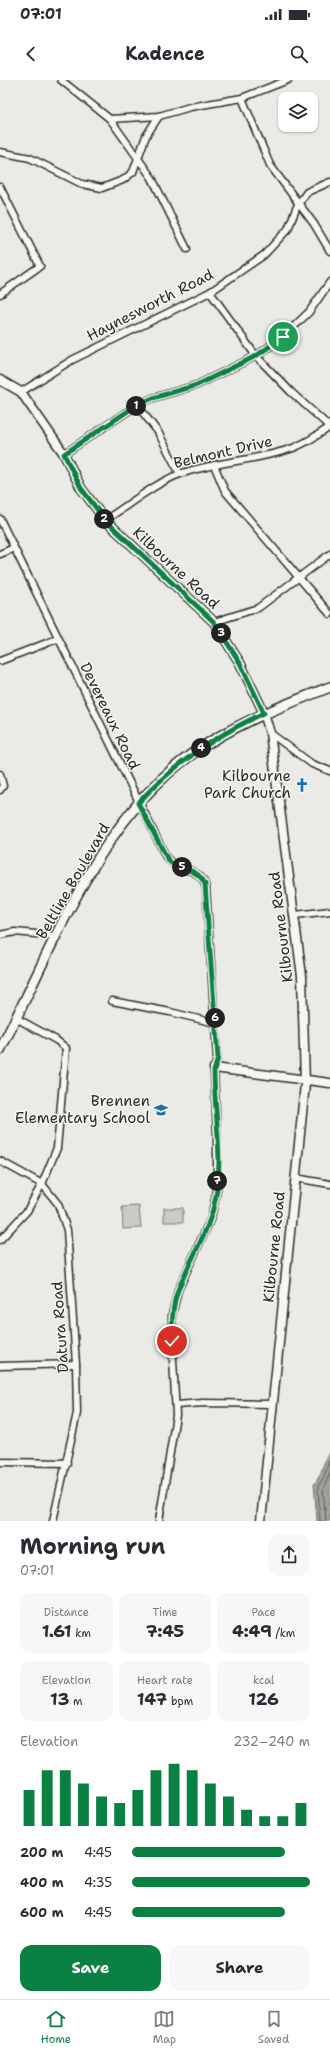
<!DOCTYPE html>
<meta charset="utf-8">
<style>
body{margin:0;font-family:"Shantell Sans",sans-serif;background:#f7f7f7;color:#2b2b33;height:100vh;display:flex;flex-direction:column;font-size:15px;white-space:nowrap}
*{box-sizing:border-box;margin:0}
p{font-size:13px;color:#7c7c81}
.icon{flex:none;width:22px;height:22px;fill:none;stroke:currentColor;stroke-width:2;stroke-linecap:round;stroke-linejoin:round}
.map{position:relative;height:1441px;overflow:hidden}
.details{display:flex;flex-direction:column;background:#fff;flex:1}
.details>*{flex:none}
.controls{position:absolute;left:278px;top:12px;display:grid;gap:8px}
.controls a{display:grid;place-items:center;width:40px;height:40px;border-radius:8px;background:#fff;box-shadow:0 1px 3px #0004;font-size:20px}
.pin{position:absolute;display:grid;place-items:center;width:34px;height:34px;color:#fff;margin:-17px;border:2px solid #fff;border-radius:50%;box-shadow:0 1px 4px #0007}
.km{position:absolute;width:20px;height:20px;margin:-10px;border-radius:50%;background:#222;color:#fff;font-size:11px;line-height:20px;text-align:center}
.round{display:grid;place-items:center;flex:none;width:42px;height:42px;border-radius:12px;background:#f7f7f7}
.summary{display:flex;align-items:center;justify-content:space-between;height:68px;padding:0 20px}
h1{font-size:22px;font-weight:700;line-height:30px}
.figures{display:grid;grid-template-columns:repeat(3,1fr);gap:6px;height:68px;padding:4px 20px}
.figures div{display:grid;align-content:center;border-radius:10px;background:#f7f7f7;text-align:center}
.figures b{font-size:17px;font-weight:700}
.figures small{font-size:11px;font-weight:400}
.figures p{font-size:11px}
.chart{height:112px;padding:8px 20px}
.chart p{display:flex;justify-content:space-between}
.chart svg{width:100%;height:72px;margin-top:4px;stroke:#0b8043;stroke-width:6}
.action{display:flex;gap:8px;margin-top:auto;padding:8px 20px}
.action a{flex:1;height:46px;border-radius:12px;background:#0b8043;color:#fff;font-size:16px;font-weight:700;line-height:46px;text-align:center}
.action a+a{background:#f7f7f7;color:#2b2b33}
ul{padding:0 20px;list-style:none;font-size:13px}
li{display:grid;grid-template-columns:64px 48px 1fr;align-items:center;height:30px}
li i{height:10px;border-radius:5px;background:#0b8043}
.status{display:flex;justify-content:space-between;align-items:center;height:28px;padding:0 20px;background:#fff;direction:ltr}
.status svg{height:11px;fill:currentColor}
header{display:flex;justify-content:space-between;align-items:center;height:52px;padding:0 20px;background:#fff;font-size:18px;font-weight:700}
.menu{display:flex;justify-content:space-around;align-items:center;height:56px;border-top:1px solid #e1e1e2;background:#fff;font-size:11px;color:#7c7c81}
.menu a{display:grid;justify-items:center;gap:2px}
.menu .current{color:#0b8043}
.map>svg:first-child{display:block}
</style>
<div class="status"><b>07:01</b><svg viewBox="0 0 49 12"><path d="M0 12V9h3v3zM5 12V6h3v6zM10 12V3h3v9zM15 12V0h3v12zM26 1h20v11H26zM47 4h2v5h-2z"/></svg></div>
<header><svg class="icon" aria-label="back" viewBox="0 0 24 24"><path d="M15 5l-7 7 7 7"/></svg>Kadence<svg class="icon" aria-label="search" viewBox="0 0 24 24"><circle cx="10" cy="10" r="6"/><path d="M15 15l6 6"/></svg></header>
<div class="map">
<svg width="330" height="1441" viewBox="0 0 330 1441">
<rect width="100%" height="100%" fill="#eaeae6"/>
<filter id="ink" filterUnits="userSpaceOnUse"><feTurbulence type="fractalNoise" baseFrequency=".025" numOctaves="2"/><feDisplacementMap in="SourceGraphic" scale="8" xChannelSelector="R" yChannelSelector="G"/><feConvolveMatrix kernelMatrix="1 2 1 2 8 2 1 2 1" color-interpolation-filters="sRGB"/></filter>
<g filter="url(#ink)">
<g fill="#cacac7" stroke="#7a7a79">
<polygon points="139,1126 141,1148 123,1149 122,1127"/>
<rect x="164" y="1128" width="19" height="14"/>
</g>
<path fill="#a1a19e" stroke="#727270" d="M330 1371V1441H317L314 1404C323 1395 322 1382 330 1371Z"/>
<g fill="none" stroke-linecap="round" stroke-linejoin="round">
<g stroke="#5a5a59" stroke-width="1">
<polyline points="320,1441 318,1406 324,1397 330,1378"/>
<polyline points="326,1441 323,1409 330,1393"/>
</g>
<defs>
<g id="street">
<polyline points="61,0 110,39 152,98 187,169"/>
<polyline points="242,18 270,85 314,144 330,171"/>
<polyline points="110,39 159,36 190,27 242,18 288,0"/>
<polyline points="0,72 30,78 82,104 102,108 123,100 133,92 146,56 159,36"/>
<polyline points="0,107 40,186 0,214"/>
<polyline points="210,212 256,276 291,312 330,347"/>
<polyline points="21,312 72,280 210,212 264,175 288,149 298,124 307,112 330,102"/>
<polyline points="137,325 158,352 180,394"/>
<polyline points="64,374 137,325 153,318 197,305 256,276 283,257 309,232 330,202"/>
<polyline points="214,385 225,411 330,534"/>
<path d="M0 439 166 777C177 793 201 785 206 808L217 978 214 991 217 1056V1110L211 1138 178 1210 172 1235V1261L176 1335 159 1441"/>
<path d="M105 440C127 426 157 402 180 394 217 381 257 381 293 368 306 363 318 355 330 347"/>
<polyline points="0,474 14,468"/>
<polyline points="214,542 258,528 330,474"/>
<polyline points="0,581 57,559"/>
<polyline points="270,653 312,684 330,691"/>
<polyline points="0,694 3,706 0,710"/>
<polyline points="295,835 330,831"/>
<polyline points="0,855 15,852 56,856"/>
<polyline points="112,921 170,932 215,943"/>
<polyline points="0,1081 42,1104 58,1124 67,1150 76,1284 77,1333 53,1441"/>
<polyline points="295,1098 330,1104"/>
<polyline points="0,1160 27,1131 42,1104 57,1068 66,968 56,960 16,938"/>
<polyline points="0,1286 76,1284"/>
<polyline points="176,1325 203,1323 273,1324"/>
<polyline points="0,1382 67,1383"/>
</g>
<g id="secondary">
<polyline points="0,300 21,312 64,374 81,408 105,440 214,542 240,583 264,633 270,653 302,896 305,1004 261,1441"/>
<polyline points="214,988 330,1003"/>
</g>
<path id="primary" d="M0 970C53 869 96 742 192 674 234 644 282 626 330 607"/>
</defs>
<use href="#street" stroke="#2b2b2b" stroke-width="9"/>
<use href="#secondary" stroke="#2b2b2b" stroke-width="11"/>
<use href="#primary" stroke="#2b2b2b" stroke-width="12"/>
<use href="#street" stroke="#f6f6f2" stroke-width="6"/>
<use href="#secondary" stroke="#f6f6f2" stroke-width="8"/>
<use href="#primary" stroke="#f6f6f2" stroke-width="9"/>
</g>
</g>
<g fill="none" stroke-linecap="round" stroke-linejoin="round" filter="url(#ink)">
<defs>
<path id="route" d="M172 1261C172 1243 172 1226 178 1210 189 1181 207 1155 214 1125 225 1082 214 1035 214 991L218 978 205 804C196 785 180 793 168 780L138 723C174 684 216 655 264 633L240 583 214 542 105 440 81 408 64 374 137 325 153 318 197 305 256 276 283 257"/>
</defs>
<use href="#route" stroke="#fff" stroke-width="8"/>
<use href="#route" stroke="#0b8043" stroke-width="5"/>
</g>
<defs>
<symbol id="church-bare" viewBox="-9 -9 18 18"><path d="M-1.2-6h2.4v3.5h3.3v2.4h-3.3V6h-2.4V-.1h-3.3v-2.4h3.3Z" fill="#1f6fb2" stroke="#f6f6f2" stroke-width="2.5" paint-order="stroke"/></symbol>
<symbol id="school-bare" viewBox="-9 -9 18 18"><path d="M0-5L7-2L0 1L-7-2ZM-4 1L0 2.5L4 1V4Q0 6-4 4Z" fill="#1f6fb2" stroke="#f6f6f2" stroke-width="2.5" paint-order="stroke"/></symbol>
</defs>
<g fill-rule="evenodd">
<use href="#church-bare" x="292" y="695" width="20" height="20"/>
<use href="#school-bare" x="151" y="1020" width="20" height="20"/>
</g>
<g text-anchor="middle" dominant-baseline="central" stroke-width="3" stroke-linejoin="round" paint-order="stroke">
<g font-size="15" fill="#2b2b2b" stroke="#f6f6f2">
<text transform="translate(150 225) rotate(-27)">Haynesworth Road</text>
<text transform="translate(223 372) rotate(-13)">Belmont Drive</text>
<text transform="translate(176 488) rotate(43)">Kilbourne Road</text>
<text transform="translate(110 636) rotate(64)">Devereaux Road</text>
<text transform="translate(73 801) rotate(-60)">Beltline Boulevard</text>
<text transform="translate(281 847) rotate(-97)">Kilbourne Road</text>
<text transform="translate(274 1167) rotate(-84)">Kilbourne Road</text>
<text transform="translate(60 1247) rotate(-94)">Datura Road</text>
</g>
<g font-size="15" fill="#2b2b2b" stroke="#f6f6f2" text-anchor="end">
<text x="291" y="696">Kilbourne<tspan x="291" dy="17">Park Church</tspan></text>
<text x="150" y="1021">Brennen<tspan x="150" dy="17">Elementary School</tspan></text>
</g>
</g>
</svg>
<div class="controls">
<a><svg class="icon" aria-label="layers" viewBox="0 0 24 24"><path d="M12 4l9 5-9 5-9-5zM3 14l9 5 9-5"/></svg></a>
</div>
<div class="pin" style="left:283px;top:257px;background:#1e9e55"><svg class="icon" aria-label="arrive" viewBox="0 0 24 24"><path d="M6 21V4h12l-3 4 3 4H6"/></svg></div>
<div class="pin" style="left:172px;top:1261px;background:#d93025"><svg class="icon" aria-label="check" viewBox="0 0 24 24"><path d="M5 12l5 5 9-10"/></svg></div>
<b class="km" style="left:136px;top:326px">1</b>
<b class="km" style="left:104px;top:439px">2</b>
<b class="km" style="left:221px;top:553px">3</b>
<b class="km" style="left:201px;top:668px">4</b>
<b class="km" style="left:182px;top:787px">5</b>
<b class="km" style="left:215px;top:938px">6</b>
<b class="km" style="left:217px;top:1101px">7</b>
</div>
<section class="details">
<div class="summary"><div><h1>Morning run</h1><p>07:01</p></div><a class="round"><svg class="icon" aria-label="share" viewBox="0 0 24 24"><path d="M12 15V3M7 8l5-5 5 5M5 13v7h14v-7"/></svg></a></div>
<div class="figures">
<div><p>Distance</p><b>1.61<small> km</small></b></div>
<div><p>Time</p><b>7:45</b></div>
<div><p>Pace</p><b>4:49<small> /km</small></b></div>
</div>
<div class="figures">
<div><p>Elevation</p><b>13<small> m</small></b></div>
<div><p>Heart rate</p><b>147<small> bpm</small></b></div>
<div><p>kcal</p><b>126</b></div>
</div>
<div class="chart"><p><span>Elevation</span>232–240 m</p>
<svg viewBox="0 0 160 44" preserveAspectRatio="none"><path d="M5 44V22M15 44V10M25 44V10M35 44V18M45 44V26M55 44V30M65 44V22M75 44V10M85 44V6M95 44V10M105 44V18M115 44V26M125 44V34M135 44V38M145 44V38M155 44V30"/></svg>
</div>
<ul>
<li><b>200 m</b>4:45<i style="width:86%"></i></li>
<li><b>400 m</b>4:35<i style="width:100%"></i></li>
<li><b>600 m</b>4:45<i style="width:86%"></i></li>
</ul>
<div class="action"><a>Save</a><a>Share</a></div>
</section>
<nav class="menu">
<a class="current"><svg class="icon" aria-label="home" viewBox="0 0 24 24"><path d="M3 11l9-7 9 7M6 9v11h12V9"/></svg>Home</a>
<a><svg class="icon" aria-label="map" viewBox="0 0 24 24"><path d="M3 6l6-2 6 2 6-2v14l-6 2-6-2-6 2zM9 4v14M15 6v14"/></svg>Map</a>
<a><svg class="icon" aria-label="saved" viewBox="0 0 24 24"><path d="M7 4h10v16l-5-4-5 4z"/></svg>Saved</a>
</nav>
